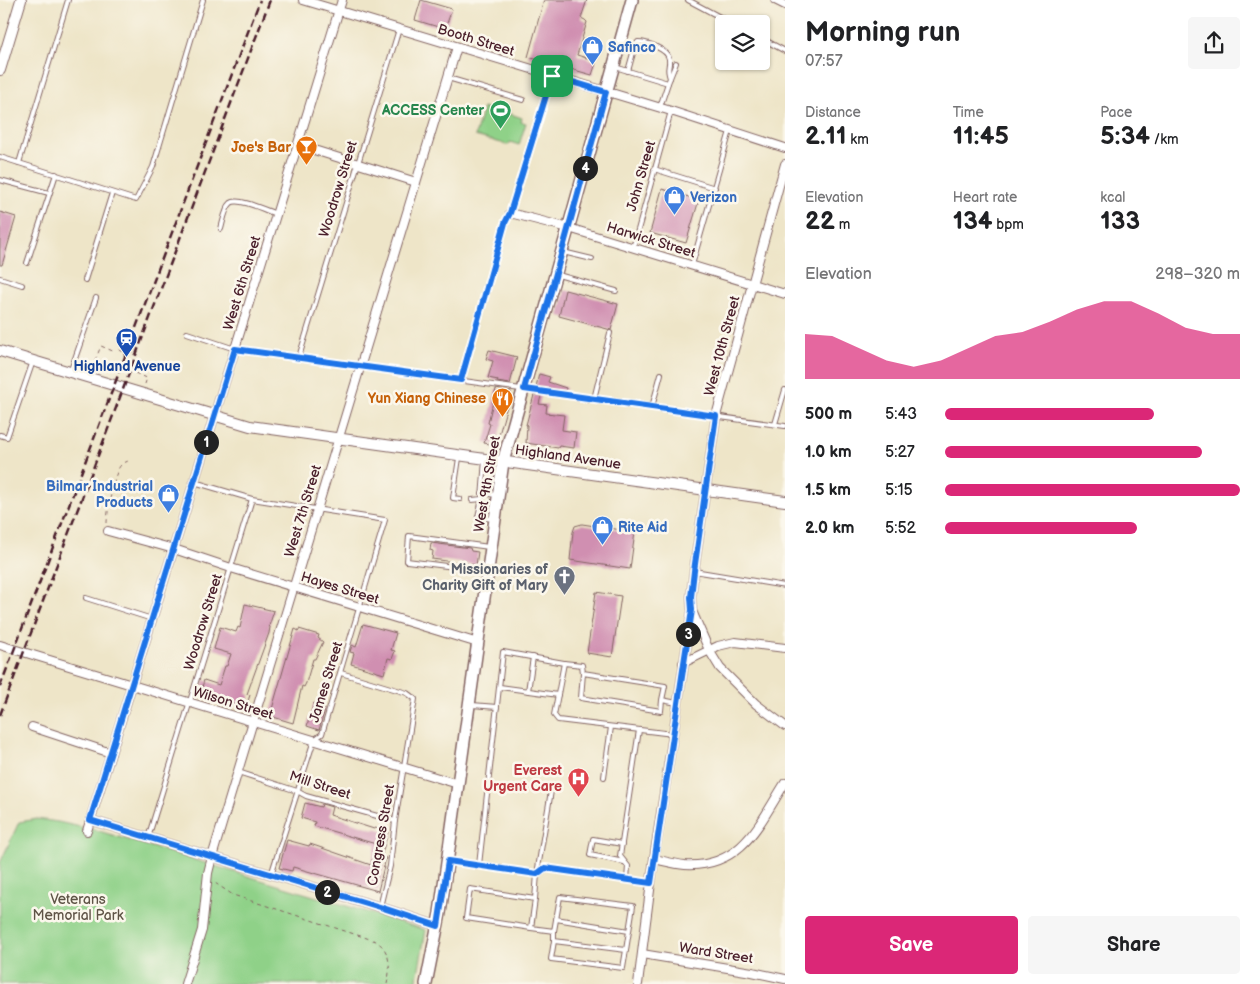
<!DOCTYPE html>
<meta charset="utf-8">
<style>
body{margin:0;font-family:"Balsamiq Sans",sans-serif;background:#f6f6f6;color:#202124;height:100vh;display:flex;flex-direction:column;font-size:19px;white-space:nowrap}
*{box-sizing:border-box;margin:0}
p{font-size:16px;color:#757577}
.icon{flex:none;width:28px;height:28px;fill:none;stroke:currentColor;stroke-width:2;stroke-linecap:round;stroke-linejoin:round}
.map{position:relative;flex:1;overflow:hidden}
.drawer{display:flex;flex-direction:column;background:#fff;width:475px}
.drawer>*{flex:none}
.tools{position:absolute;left:715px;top:15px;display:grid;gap:10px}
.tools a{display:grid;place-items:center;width:55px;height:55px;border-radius:5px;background:#fff;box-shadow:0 1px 4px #0004;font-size:25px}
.pin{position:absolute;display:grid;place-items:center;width:42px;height:42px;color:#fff;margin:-21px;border-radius:10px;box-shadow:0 2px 8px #0006}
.km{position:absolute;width:25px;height:25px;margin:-12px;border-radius:50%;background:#222;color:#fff;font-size:14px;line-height:25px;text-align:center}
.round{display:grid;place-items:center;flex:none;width:52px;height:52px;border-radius:5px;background:#f6f6f6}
.head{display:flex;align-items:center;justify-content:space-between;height:85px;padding:0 20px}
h1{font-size:28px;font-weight:600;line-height:38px}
.metrics{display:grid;grid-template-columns:repeat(3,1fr);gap:8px;height:85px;padding:5px 20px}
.metrics div{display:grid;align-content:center}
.metrics b{font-size:25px;font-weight:600}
.metrics small{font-size:14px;font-weight:400}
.metrics p{font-size:14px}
.chart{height:140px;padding:10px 20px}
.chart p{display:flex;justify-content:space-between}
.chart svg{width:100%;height:90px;margin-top:5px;fill:#db2777;opacity:.7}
.action{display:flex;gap:10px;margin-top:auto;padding:10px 20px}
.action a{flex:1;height:58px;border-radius:5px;background:#db2777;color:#fff;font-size:20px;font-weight:600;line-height:58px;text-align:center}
.action a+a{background:#f6f6f6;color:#202124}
ul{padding:0 20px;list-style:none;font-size:16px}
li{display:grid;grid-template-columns:80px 60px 1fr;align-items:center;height:38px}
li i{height:12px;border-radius:6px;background:#db2777}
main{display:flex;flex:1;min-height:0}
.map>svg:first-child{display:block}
</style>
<main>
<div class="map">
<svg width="785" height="984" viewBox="0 0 785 984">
<rect width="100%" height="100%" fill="#fbf7ec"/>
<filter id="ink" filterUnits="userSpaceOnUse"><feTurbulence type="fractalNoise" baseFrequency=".02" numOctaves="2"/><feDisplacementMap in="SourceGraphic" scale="10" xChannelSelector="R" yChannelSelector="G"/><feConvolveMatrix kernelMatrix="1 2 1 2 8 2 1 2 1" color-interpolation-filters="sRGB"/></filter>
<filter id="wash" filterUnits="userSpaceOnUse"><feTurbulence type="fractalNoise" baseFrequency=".0096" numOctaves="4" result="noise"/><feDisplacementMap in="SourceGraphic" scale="20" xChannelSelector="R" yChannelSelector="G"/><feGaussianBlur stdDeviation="1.12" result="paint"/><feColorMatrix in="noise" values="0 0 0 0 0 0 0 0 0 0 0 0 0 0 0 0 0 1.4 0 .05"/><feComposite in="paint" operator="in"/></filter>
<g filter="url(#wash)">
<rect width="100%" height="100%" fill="#eee5c8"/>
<g fill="#8fd188" stroke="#6c785a">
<polygon points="498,104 503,106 502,111 522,118 521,122 526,123 519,145 510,142 509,145 475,136 483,108 495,112"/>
<polygon points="37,819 58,822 99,831 426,930 416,984 0,984 0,863 19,822"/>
</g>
<g id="blocks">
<g fill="#d08fb1">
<polygon points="421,0 452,9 445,29 415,20"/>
<polygon points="544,0 587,0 581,18 585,20 587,22 577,55 593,60 596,63 592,75 528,57"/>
<polygon points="662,189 699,200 686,243 650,233"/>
<polygon points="0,212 16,217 2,265 0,265"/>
<polygon points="565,290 618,304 611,330 559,316"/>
<polygon points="489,350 517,357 510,384 497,382 498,380 488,378 493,361 486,359"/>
<polygon points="539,374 550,377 548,382 566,388 565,391 536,387"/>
<polygon points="496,389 511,392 496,445 484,443 490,424 488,423"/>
<polygon points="534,395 541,396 539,404 547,405 546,413 564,415 562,430 576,432 574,448 559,446 558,448 526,443 527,425 526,425"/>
<polygon points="582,524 635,532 630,569 570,560 573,532 575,526"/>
<polygon points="431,543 470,548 471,551 478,552 476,565 432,559 433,551 430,550"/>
<polygon points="596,592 621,596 612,657 587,653"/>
<polygon points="245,604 274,611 269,626 270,627 269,633 247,694 250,695 246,707 200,695 204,680 219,685 225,666 227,666 231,654 214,649 220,627 236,632 238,627 240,628"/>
<polygon points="363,624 396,633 391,650 395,651 392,659 388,658 384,674 351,664 354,653 350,652 352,645 356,647"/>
<polygon points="295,629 299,631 299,629 319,635 318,638 323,642 315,659 313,659 306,683 304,687 302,686 293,723 270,716"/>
<polygon points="314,703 320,705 319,707 325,709 319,730 307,726"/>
<polygon points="305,803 321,807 322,804 332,807 330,815 374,829 375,828 388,832 381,857 386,858 378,891 293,867 292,871 279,868 287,840 309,846 310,844 316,846 371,865 376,844 314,826 315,822 301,818"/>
</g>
</g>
</g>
<g filter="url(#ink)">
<use href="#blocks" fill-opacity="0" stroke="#836462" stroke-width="1"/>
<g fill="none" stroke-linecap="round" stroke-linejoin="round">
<defs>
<g id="service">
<polyline points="688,0 733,24"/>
<polyline points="761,38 785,51"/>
<polyline points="615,67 668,83 676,63"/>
<path d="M628 71 635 46 638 42C646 42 668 49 669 59 670 68 666 67 670 78"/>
<polyline points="448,78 523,100"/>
<polyline points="660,107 668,83"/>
<polyline points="0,157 136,200 153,167 203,0"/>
<polyline points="19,163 68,0"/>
<polyline points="654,169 715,188"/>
<polyline points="0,180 49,193"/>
<path d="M221 229C223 222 225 208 231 203 239 197 267 211 276 214"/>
<polyline points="633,248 671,111"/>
<polyline points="563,252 592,259"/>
<polyline points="27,263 56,174"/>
<polyline points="692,265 730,131"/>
<polyline points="558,275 616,291"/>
<polyline points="0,278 22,285"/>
<polyline points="85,280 112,193"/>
<polyline points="187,333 235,349 785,426"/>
<polyline points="299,357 399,29"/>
<polyline points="71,370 96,298"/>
<polyline points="461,380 505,223 510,213 552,76"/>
<polyline points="594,399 610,333"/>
<polyline points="652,407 661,374"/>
<polyline points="775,424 785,390"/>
<polyline points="0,435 7,437 33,361"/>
<polyline points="459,458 453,498 460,499"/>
<polyline points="194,482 252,499 385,520 322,734 314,740 271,875"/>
<polyline points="482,493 496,495"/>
<polyline points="482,499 478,517 493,519"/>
<polyline points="472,500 482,499 485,459"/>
<polyline points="486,571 407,561 409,536 489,547"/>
<polyline points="694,571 785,586"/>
<polyline points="86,598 152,619"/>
<polyline points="341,673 407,693 415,699 395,821 390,866 380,907"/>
<polyline points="583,673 582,665 564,663 554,715 558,720 673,734"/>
<polyline points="500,687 558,695"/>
<polyline points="528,691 533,657"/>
<polyline points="662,700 665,686 583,673 581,698 661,711 662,700 677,703"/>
<polyline points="472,705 497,707"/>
<polyline points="639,730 620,856 628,866 627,880 651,883"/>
<polyline points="238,772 297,791 306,796 395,821"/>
<polyline points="604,777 611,727"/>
<polyline points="148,838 252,499"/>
<polyline points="622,844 593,839 590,855 624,862"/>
<polyline points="450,861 537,874 545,868 627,880"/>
<polyline points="479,865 503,652 564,663"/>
<polyline points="535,899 470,889 466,918 531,928 535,899 537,874 551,791"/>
<polyline points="556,919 629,931"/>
<polyline points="531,928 554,931 554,941 626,950 633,906 560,897 554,931"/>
<polyline points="554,941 551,959 623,968 626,950"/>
</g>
<g id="minor">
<polyline points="303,0 671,111 785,148"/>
<polyline points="775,0 785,5"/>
<polyline points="298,145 416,182"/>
<polyline points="510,213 569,228 785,294"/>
<polyline points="108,531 174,549 231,568 478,643"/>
<polyline points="692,611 709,650 720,668 756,704 785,726"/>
<polyline points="0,645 458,784"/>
<polyline points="683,663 718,646 735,642 785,648"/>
<polyline points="32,727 111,753"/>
<polyline points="90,820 380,907 438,926"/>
<polyline points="87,831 342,0"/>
<path d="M654 859C664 861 675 864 685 865 742 868 759 824 785 783"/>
<polyline points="642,954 752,972 785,979"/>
<polyline points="185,984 202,930 208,873 212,857 457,47"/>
<polyline points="638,984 654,859 692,611 691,597 694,571 716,416 785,164"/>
</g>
<g id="secondary">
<polyline points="0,70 21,0"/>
<polyline points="0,351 250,426 785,501"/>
</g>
<polyline id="primary" points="426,984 440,913 503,462 632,0"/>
</defs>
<use href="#service" stroke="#836462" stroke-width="6"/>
<use href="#minor" stroke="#836462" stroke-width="10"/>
<use href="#secondary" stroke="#836462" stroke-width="12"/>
<use href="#primary" stroke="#836462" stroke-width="14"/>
<g stroke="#836462" stroke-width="1" stroke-dasharray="4 4" stroke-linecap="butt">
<polyline points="124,336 128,338"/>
<polyline points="119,350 124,352"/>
<polyline points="133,354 138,356"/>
<polyline points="128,367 133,369"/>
<polyline points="92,368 101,346 115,352"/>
<polyline points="135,373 147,378 145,384"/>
<path d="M107 523C107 513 114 471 121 465 123 463 126 462 128 461L131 462"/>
<path d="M215 883 233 895 376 941C391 951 391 968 387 984"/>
</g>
<use href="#service" stroke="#fff" stroke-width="4"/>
<use href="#minor" stroke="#fff" stroke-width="8"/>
<use href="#secondary" stroke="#fff" stroke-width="10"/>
<use href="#primary" stroke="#fff" stroke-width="11"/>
<g stroke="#4a1f2b" stroke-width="2.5" stroke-dasharray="8 4" stroke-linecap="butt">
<polyline points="0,687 260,0"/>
<polyline points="0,715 270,0"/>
</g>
</g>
</g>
<g fill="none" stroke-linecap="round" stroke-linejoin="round" filter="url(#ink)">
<defs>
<polygon id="route" points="552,76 606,92 524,389 716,416 694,571 691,597 692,610 651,883 545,868 537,874 448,861 438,926 380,907 90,820 235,349 461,380 505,223 510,213"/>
</defs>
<use href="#route" stroke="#fff" stroke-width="10"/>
<use href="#route" stroke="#1a73e8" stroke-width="6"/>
</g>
<defs>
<symbol id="shop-pin" viewBox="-11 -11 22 30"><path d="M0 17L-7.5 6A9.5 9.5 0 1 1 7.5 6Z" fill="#3f7fe0" stroke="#fbf7ec"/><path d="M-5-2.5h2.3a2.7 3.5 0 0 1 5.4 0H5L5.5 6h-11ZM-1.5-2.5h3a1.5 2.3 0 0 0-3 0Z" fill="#fff"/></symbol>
<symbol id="stadium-pin" viewBox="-11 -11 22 30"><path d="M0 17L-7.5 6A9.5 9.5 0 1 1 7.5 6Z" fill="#2e9e5b" stroke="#fbf7ec"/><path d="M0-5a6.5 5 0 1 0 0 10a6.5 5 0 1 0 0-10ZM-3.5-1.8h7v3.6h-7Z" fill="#fff"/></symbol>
<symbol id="bar-pin" viewBox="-11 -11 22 30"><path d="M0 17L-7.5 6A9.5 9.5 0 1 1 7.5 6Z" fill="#e8710a" stroke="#fbf7ec"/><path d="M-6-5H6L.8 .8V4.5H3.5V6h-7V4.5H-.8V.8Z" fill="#fff"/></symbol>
<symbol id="station-pin" viewBox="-11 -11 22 30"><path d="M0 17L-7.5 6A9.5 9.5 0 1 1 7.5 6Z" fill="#1a4fb4" stroke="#fbf7ec"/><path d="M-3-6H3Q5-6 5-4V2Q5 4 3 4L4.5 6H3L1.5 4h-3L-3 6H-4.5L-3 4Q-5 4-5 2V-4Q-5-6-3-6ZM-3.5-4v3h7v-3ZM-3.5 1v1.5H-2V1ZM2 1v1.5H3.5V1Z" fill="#fff"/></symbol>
<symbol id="restaurant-pin" viewBox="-11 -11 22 30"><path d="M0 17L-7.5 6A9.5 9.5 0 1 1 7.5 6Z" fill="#e8710a" stroke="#fbf7ec"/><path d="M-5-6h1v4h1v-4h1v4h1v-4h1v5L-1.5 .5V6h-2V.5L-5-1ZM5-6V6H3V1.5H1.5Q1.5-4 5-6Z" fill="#fff"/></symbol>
<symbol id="church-pin" viewBox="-11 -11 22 30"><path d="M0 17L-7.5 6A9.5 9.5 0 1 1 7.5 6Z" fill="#6b7280" stroke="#fbf7ec"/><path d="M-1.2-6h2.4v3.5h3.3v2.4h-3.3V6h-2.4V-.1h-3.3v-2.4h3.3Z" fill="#fff"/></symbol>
<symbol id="hospital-pin" viewBox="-11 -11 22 30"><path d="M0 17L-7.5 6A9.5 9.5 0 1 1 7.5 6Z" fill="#e0444e" stroke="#fbf7ec"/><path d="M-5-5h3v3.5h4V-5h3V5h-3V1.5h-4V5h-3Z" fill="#fff"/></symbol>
</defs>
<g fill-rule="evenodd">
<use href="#shop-pin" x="580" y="34" width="25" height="34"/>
<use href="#stadium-pin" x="488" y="98" width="25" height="34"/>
<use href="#bar-pin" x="294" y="134" width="25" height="34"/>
<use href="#shop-pin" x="662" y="184" width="25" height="34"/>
<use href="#station-pin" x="114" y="326" width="25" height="34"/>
<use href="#restaurant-pin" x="490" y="386" width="25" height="34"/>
<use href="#shop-pin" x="156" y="482" width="25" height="34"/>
<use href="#shop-pin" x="590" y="514" width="25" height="34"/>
<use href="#church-pin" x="552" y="564" width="25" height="34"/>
<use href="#hospital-pin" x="566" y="766" width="25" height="34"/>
</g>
<g text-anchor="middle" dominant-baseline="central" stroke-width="5" stroke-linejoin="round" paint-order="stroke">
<g font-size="14" fill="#4a1f2b" stroke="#fbf7ec">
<text transform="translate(476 40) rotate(17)">Booth Street</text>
<text transform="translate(641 176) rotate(-74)">John Street</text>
<text transform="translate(338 189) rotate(-73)">Woodrow Street</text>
<text transform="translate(651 240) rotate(17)">Harwick Street</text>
<text transform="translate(242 283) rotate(-73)">West 6th Street</text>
<text transform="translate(722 346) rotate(-75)">West 10th Street</text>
<text transform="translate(568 457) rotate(8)">Highland Avenue</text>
<text transform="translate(487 484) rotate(-80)">West 9th Street</text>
<text transform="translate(303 511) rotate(-73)">West 7th Street</text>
<text transform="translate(340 588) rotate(17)">Hayes Street</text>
<text transform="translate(203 622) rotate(-73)">Woodrow Street</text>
<text transform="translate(326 682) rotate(-73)">James Street</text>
<text transform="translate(233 703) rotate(17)">Wilson Street</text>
<text transform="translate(320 785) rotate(18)">Mill Street</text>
<text transform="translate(381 835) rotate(-80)">Congress Street</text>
<text transform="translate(716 953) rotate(9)">Ward Street</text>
</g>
<g font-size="14" font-weight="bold" fill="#366cbe" stroke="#fbf7ec" text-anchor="start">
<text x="608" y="47">Safinco</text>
<text x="690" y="197">Verizon</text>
<text x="153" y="486" text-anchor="end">Bilmar Industrial<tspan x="153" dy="16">Products</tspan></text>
<text x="618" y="527">Rite Aid</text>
</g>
<g font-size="14" font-weight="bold" fill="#27864d" stroke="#fbf7ec" text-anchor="end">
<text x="484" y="110">ACCESS Center</text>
</g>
<g font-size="14" font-weight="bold" fill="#c56008" stroke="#fbf7ec" text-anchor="end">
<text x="291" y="147">Joe's Bar</text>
<text x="486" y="398">Yun Xiang Chinese</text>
</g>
<g font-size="14" font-weight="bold" fill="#164399" stroke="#fbf7ec">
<text x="127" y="366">Highland Avenue</text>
</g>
<g font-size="14" font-weight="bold" fill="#5b616d" stroke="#fbf7ec" text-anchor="end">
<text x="548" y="569">Missionaries of<tspan x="548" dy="16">Charity Gift of Mary</tspan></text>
</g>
<g font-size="14" font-weight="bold" fill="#be3a42" stroke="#fbf7ec" text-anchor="end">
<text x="562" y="770">Everest<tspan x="562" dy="16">Urgent Care</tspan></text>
</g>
<g font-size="14" fill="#5f5447" stroke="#fbf7ec">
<text x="78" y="899">Veterans<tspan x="78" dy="16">Memorial Park</tspan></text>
</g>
</g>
</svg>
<div class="tools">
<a><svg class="icon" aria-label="layers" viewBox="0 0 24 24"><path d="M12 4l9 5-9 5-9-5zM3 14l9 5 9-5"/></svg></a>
</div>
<div class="pin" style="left:552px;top:76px;background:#1e9e55"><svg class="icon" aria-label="arrive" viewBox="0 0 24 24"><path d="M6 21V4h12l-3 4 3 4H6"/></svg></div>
<b class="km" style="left:206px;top:442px">1</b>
<b class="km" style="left:327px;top:892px">2</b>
<b class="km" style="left:688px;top:634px">3</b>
<b class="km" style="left:585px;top:168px">4</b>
</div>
<section class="drawer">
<div class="head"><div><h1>Morning run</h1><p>07:57</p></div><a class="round"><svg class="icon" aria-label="share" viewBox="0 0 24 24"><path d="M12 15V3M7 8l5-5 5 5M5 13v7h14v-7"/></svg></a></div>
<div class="metrics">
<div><p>Distance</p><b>2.11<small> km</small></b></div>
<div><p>Time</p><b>11:45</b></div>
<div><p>Pace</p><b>5:34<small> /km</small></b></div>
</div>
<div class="metrics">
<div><p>Elevation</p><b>22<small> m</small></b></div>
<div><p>Heart rate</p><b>134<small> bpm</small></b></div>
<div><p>kcal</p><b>133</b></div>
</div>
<div class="chart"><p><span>Elevation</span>298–320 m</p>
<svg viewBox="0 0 160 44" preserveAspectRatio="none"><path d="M0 44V22L10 23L20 29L30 35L40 38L50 35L60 29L70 23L80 21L90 16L100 10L110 6L120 6L130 12L140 19L150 22L160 22V44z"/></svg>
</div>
<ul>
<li><b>500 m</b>5:43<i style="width:71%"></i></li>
<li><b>1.0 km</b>5:27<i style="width:87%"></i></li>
<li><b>1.5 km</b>5:15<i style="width:100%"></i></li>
<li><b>2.0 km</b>5:52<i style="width:65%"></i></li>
</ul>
<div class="action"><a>Save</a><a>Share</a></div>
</section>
</main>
